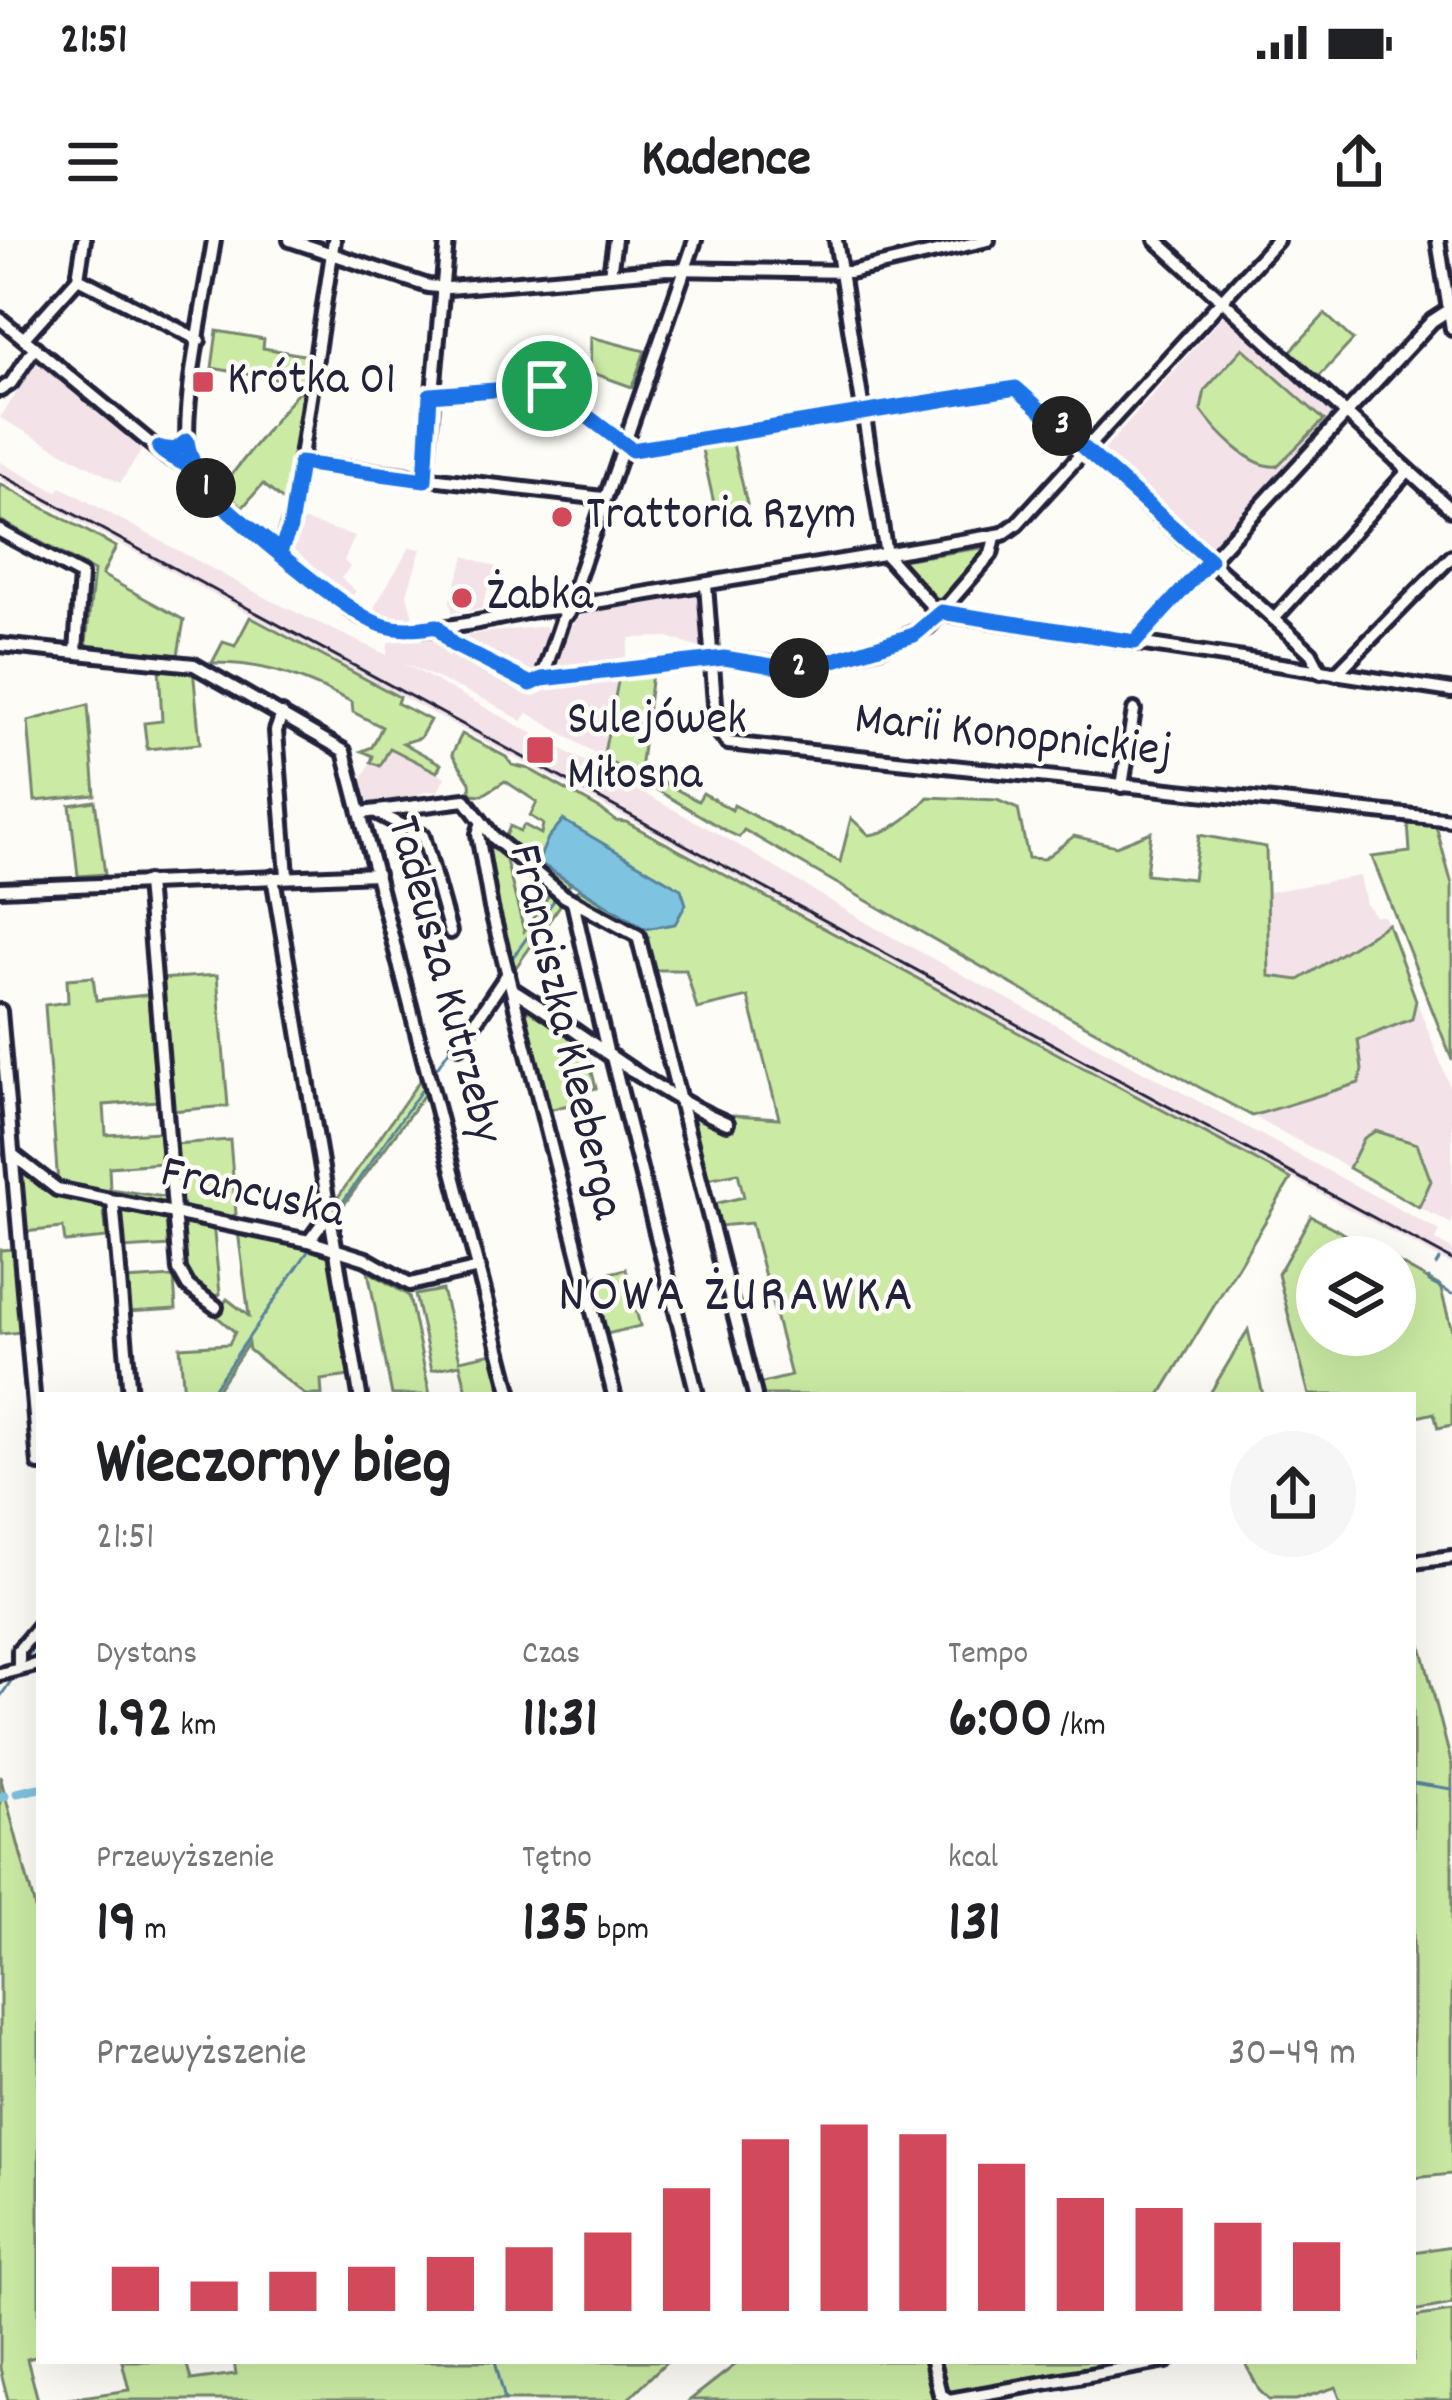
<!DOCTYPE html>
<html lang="pl">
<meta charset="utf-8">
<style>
body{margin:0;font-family:Dekko,sans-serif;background:#f6f6f6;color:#202124;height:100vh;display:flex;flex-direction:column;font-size:45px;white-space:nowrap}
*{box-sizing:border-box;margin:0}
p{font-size:39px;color:#757577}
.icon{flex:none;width:66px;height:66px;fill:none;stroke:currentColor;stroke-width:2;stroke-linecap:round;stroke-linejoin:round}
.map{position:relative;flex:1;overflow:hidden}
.details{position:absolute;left:36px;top:1152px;width:1380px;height:972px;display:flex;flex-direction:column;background:#fff;border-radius:0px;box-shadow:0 12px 48px #0002}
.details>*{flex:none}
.controls{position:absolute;left:1296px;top:996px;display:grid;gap:24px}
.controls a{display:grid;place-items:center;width:120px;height:120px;border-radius:50%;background:#fff;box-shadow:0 12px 48px #0002;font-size:60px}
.pin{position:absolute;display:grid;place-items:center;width:102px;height:102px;color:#fff;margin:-51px;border:6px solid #fff;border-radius:50%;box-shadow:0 3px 12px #0007}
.km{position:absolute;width:60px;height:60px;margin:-30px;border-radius:50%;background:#222;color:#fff;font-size:33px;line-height:60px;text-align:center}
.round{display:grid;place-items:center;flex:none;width:126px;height:126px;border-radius:63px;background:#f6f6f6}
.head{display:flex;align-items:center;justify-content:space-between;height:204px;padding:0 60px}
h1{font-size:66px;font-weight:700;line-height:90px}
.metrics{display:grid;grid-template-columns:repeat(3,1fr);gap:18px;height:204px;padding:12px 60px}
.metrics div{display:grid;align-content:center}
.metrics b{font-size:60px;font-weight:700}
.metrics small{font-size:33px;font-weight:400}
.metrics p{font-size:33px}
.chart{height:336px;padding:24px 60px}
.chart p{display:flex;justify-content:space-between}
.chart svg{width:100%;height:216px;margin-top:12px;stroke:#d1495b;stroke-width:6}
.status{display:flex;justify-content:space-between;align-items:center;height:84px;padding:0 60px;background:#fff;direction:ltr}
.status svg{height:33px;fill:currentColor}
header{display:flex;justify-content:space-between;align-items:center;height:156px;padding:0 60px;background:#fff;font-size:54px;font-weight:700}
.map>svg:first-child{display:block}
</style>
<div class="status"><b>21:51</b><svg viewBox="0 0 49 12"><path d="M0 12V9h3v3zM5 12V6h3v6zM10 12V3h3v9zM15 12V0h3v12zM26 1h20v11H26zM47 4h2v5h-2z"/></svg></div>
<header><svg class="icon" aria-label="menu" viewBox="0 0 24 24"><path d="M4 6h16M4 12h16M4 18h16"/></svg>Kadence<svg class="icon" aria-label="share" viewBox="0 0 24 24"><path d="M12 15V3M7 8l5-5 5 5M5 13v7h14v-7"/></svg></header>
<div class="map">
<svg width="1452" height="2160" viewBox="0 0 1452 2160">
<rect width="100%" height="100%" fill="#fdfcf7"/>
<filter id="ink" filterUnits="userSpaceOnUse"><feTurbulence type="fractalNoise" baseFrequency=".00833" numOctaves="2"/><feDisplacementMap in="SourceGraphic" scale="24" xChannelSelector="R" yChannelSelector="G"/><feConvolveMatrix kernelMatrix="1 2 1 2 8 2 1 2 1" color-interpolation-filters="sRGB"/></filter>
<g filter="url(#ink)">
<g fill="#f3e3e8">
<polygon points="1224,74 1333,175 1209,310 1103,211"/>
<polygon points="38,120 144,207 120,243 0,178"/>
<polygon points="0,222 57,252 61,247 272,361 387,415 388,402 430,396 460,411 467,396 481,393 546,386 547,390 568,393 575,380 589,371 696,355 701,366 706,366 707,411 668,397 630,398 603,518 528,473 522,481 488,461 403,423 735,603 872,686 1440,991 1436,1000 1452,1009 1452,1025 0,239"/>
<polygon points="299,279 355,296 344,321 350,327 341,338 356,351 352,357 294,310"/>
<polygon points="410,307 421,309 407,354 413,378 378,374 372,371"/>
<polygon points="465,316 496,327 481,369 452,373 450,361"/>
<polygon points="390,507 445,537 438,552 428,551 380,567 368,561 362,539 371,522 380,525"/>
<polygon points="1360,636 1366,664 1375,676 1384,676 1388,684 1298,740 1269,736 1268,652"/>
<polygon points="1416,760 1452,852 1452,984 1419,967 1430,941 1363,898 1349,928 1252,876 1359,843 1362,830 1358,800 1411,779"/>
</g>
<g fill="#cbeba4" stroke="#768670" stroke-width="3">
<polygon points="1325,74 1353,100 1317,139 1289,113"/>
<polygon points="217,91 264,99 263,108 309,116 287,264 263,244 243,267 220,249 304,144 212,128"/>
<polygon points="591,97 645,111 632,147 590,132"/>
<path d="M1243 108 1324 180 1277 226C1251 229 1216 191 1201 170L1205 150Z"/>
<polygon points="732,200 747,264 715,268 701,205"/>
<polygon points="0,244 116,307 102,335 184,380 178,415 89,406 86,403 94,331 0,280"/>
<polygon points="981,308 983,312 937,363 899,326 901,320"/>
<path d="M250 377 399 457 397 463 430 480 420 498 403 503 441 524 437 532 390 508 380 526 371 522 373 516 362 511 372 507 382 487 353 472 352 462C306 439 265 422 212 423L223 402 235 406Z"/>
<polygon points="159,426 193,428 200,504 147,509 144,483 162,481"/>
<path d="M652 433 640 530 698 561 703 553 732 570 734 565 840 622 851 578 869 595C892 593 913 574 928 557L997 560 1018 569 1028 618 1044 619 1074 596 1116 606 1151 592 1146 634 1193 639 1199 595 1266 607 1269 736 1299 740 1388 684 1416 760 1412 779 1358 800 1362 830 1359 843 1252 876 1041 761 744 590 739 597 728 592 603 518 619 437Z"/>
<polygon points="88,465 95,555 35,561 28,481"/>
<polygon points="462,494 506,517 512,525 529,529 602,570 616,581 626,582 1291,939 1160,1155 760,1155 758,1144 791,1136 751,983 719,986 713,964 744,957 738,933 707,939 693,876 733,890 733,875 779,878 748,757 697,769 686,730 654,730 646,701 649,697 574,653 579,649 645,688 539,622 571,644 563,651 519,613 506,596 510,586 520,591 524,585 541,594 543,584 530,576 537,562 505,541 483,555 471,554 470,542 452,514"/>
<polygon points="95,561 105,634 78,636 70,565"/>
<polygon points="1408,583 1436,586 1452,645 1452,820 1372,617 1410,612"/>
<polygon points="502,605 524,691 549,655 561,664 516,727 508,716 485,606"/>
<polygon points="217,735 228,866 171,871 160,739"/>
<polygon points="93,737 96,760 148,755 157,861 104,865 106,895 159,892 162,923 109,927 110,949 164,957 164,943 169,943 170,962 165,967 58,945 45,765 68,762 67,739"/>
<polygon points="523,762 584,800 596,848 582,851 584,861 545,871 523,780"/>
<polygon points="422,837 426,852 337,974 334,963"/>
<polygon points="1376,891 1417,904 1431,941 1419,967 1349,928 1364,898"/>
<polygon points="230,900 236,974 227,979 177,966 174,904"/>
<polygon points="17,924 48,950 103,963 107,998 65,1002 63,988 23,992"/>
<polygon points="121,966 171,974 171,1006 122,1009 121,972 117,970"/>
<polygon points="1311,976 1388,1017 1317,1017 1317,1095 1395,1095 1395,1021 1440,1046 1452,1091 1452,1185 1438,1188 1434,1173 1413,1178 1413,1155 1309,1155 1278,1034"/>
<polygon points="179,978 213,983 220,1054 214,1058 183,1036"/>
<polygon points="238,991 302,1007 305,1003 330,1012 350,1136 321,1140 322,1155 305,1155 249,1110 248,1104 213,1155 184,1155 180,1107 229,1104 235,1092 216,1076 227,1059 249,1076"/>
<polygon points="15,1009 22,1092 0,1094 0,1010"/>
<polygon points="626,1029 640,1086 607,1094 593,1037"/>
<polygon points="368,1031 409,1056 430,1155 392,1155"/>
<polygon points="174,1037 176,1069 128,1072 125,1040"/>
<polygon points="442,1050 460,1120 493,1113 502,1151 468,1155 460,1124 432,1130 415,1055"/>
<polygon points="1248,1090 1263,1155 1209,1155"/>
<polygon points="1413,1374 1452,1526 1452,1934 1413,1938"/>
<polygon points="0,1536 39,1683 39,2116 27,2119 38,2160 8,2160 0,2128"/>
<polygon points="1452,2006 1452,2064 1413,2071 1413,2012"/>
<polygon points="1452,2071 1452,2160 1341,2160 1336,2147 1296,2160 1269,2160 1259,2150 1244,2121 1413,2121 1413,2077"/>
<polygon points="122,2121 186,2121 191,2140 236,2134 234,2121 667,2121 627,2160 62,2160 129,2150"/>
<polygon points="740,2121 927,2121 936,2160 690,2160"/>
<polygon points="935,2121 1152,2121 959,2155 942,2148"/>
</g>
<polygon fill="#7ec3df" stroke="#59839d" stroke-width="3" points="563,580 681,649 686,664 675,684 645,689 538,622 548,598"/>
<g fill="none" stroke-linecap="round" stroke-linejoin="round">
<g stroke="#59839d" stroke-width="3">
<polyline points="147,701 148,726"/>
<polyline points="510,721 555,659"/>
<polyline points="150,745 151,755"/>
<polyline points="152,771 159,858"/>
<polyline points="434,832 503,731"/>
<polyline points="162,894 164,923"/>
<polyline points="0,913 4,915"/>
<polyline points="22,932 47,952 101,966"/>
<polyline points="167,945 168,961"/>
<polyline points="121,969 168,978"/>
<polyline points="337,970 425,845"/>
<polyline points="182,981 212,987"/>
<polyline points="1436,1025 1439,1020"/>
<polyline points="1429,1038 1429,1042 1452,1054"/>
<polyline points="209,1155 309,1010"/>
<polyline points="26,1418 39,1401"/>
<polyline points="0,1457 13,1438"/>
<polyline points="1413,1543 1452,1549"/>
<polyline points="495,2121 505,2160"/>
</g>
<g stroke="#7ec3df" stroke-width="9">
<polyline points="17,1553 39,1548"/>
<polyline points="0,1557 5,1556"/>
</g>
<defs>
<g id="minor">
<path d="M214 0C207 47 178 179 190 219 204 264 317 343 357 374 409 405 480 380 537 370L559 368 566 375 573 366 589 363 1003 294 1017 284 1277 0"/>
<polyline points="290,0 428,46 449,48 668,29 850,32 988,0"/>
<polyline points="836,0 886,315 931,365 948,374 1452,451"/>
<polyline points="1156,0 1452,270"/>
<polyline points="1438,0 1452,89"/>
<polyline points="610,34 615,0"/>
<polyline points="78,38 199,100"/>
<polyline points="0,79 167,217 194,229"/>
<polyline points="24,98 78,38 84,0"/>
<polyline points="0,150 11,143 35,107"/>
<polyline points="431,155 544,145 632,210 1016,148 1274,379 1311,413 1321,432"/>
<polyline points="300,223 603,258"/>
<polyline points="425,240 447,0"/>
<polyline points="0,291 81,335 76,412"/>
<polyline points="280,311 292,276 334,0"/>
<polyline points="706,345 717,490 728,503 1452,580"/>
<polyline points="570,361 695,0"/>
<polyline points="1274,379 1408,231"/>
<polyline points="437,386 451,404 531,444 542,439 724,418 801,428 881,407 929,386 991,314 995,297"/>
<polyline points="1135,402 1432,81 1449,70"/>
<polyline points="0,405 194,425 344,511 511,1155"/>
<polyline points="1336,434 1452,316"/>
<polyline points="542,439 564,374"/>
<polyline points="282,474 276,491 287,636"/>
<polyline points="1122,546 1134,470"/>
<polyline points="362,573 465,560 494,598 564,656 638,696 755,1155"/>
<polyline points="378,573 423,596 450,692"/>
<polyline points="481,585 478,594 491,668 614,1155"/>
<polyline points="273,637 360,1155"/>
<polyline points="147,642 179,1030 188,1046 216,1067"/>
<polyline points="0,649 377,634"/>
<polyline points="573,662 607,811"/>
<path d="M512 749C585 794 648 850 727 883"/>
<polyline points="0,771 39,1224"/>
<polyline points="459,806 508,733"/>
<polyline points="612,817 697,1155"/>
<polyline points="13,915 57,949 309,1001 366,1019 410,1044 479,1028"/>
<polyline points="113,961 130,1155"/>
<polyline points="309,1001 329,974"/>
<polyline points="1413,1322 1452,1317"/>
<polyline points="19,1429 19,1410 39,1386"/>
<polyline points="0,1434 39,1424"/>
<polyline points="932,2121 940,2154 949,2160 1167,2121"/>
</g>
</defs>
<use href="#minor" stroke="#22223b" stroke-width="20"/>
<use href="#minor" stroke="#fdfcf7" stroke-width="10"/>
<polyline stroke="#22223b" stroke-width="3" points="0,234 1452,1020"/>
</g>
</g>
<g fill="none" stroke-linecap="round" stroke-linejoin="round" filter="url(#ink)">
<defs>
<path id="route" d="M547 146 430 155 425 240 300 223 290 288 280 311C242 281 195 252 187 201L175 210 159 208C169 220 187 222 196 232 203 239 206 248 213 255 239 282 350 376 382 385 400 391 418 389 437 386L452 404 531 444 542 439 724 418 785 428 815 426 914 395 941 372 1135 402 1210 320 1016 148 632 210 547 146"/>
</defs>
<use href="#route" stroke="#fff" stroke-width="24"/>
<use href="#route" stroke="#1a73e8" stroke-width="15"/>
</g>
<g fill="#d1495b" stroke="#fdfcf7" stroke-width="4.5">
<rect x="191" y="130" width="24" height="24" rx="6"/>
<circle cx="562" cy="277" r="12"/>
<circle cx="462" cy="358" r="12"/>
<rect x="525" y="495" width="30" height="30" rx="6"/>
</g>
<g text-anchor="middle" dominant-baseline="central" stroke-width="9" stroke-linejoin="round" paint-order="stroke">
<g font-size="48" fill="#22223b" stroke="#fdfcf7" text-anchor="start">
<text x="227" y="142">Krótka 01</text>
<text x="586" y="277">Trattoria Rzym</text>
<text x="486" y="358">Żabka</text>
<text x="567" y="482">Sulejówek<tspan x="567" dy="55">Miłosna</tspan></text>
</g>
<g font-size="48" fill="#22223b" stroke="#fdfcf7">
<text transform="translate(1013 498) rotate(6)">Marii Konopnickiej</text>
<text transform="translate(442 740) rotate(75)">Tadeusza Kutrzeby</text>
<text transform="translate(563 792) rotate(77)">Franciszka Kleeberga</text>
<text transform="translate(252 955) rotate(13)">Francuska</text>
</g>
<g font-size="54" letter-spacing="3" fill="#22223b" stroke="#fdfcf7">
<text x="737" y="1058">NOWA ŻURAWKA</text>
</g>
</g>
</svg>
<div class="controls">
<a><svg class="icon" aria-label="layers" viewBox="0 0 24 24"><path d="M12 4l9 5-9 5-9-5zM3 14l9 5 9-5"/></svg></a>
</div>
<div class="pin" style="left:547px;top:146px;background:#1e9e55"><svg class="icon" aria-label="arrive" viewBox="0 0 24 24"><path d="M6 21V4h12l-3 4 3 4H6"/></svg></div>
<b class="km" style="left:206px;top:248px">1</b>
<b class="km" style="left:799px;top:428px">2</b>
<b class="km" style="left:1062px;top:186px">3</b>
<section class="details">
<div class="head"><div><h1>Wieczorny bieg</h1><p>21:51</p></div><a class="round"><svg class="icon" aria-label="share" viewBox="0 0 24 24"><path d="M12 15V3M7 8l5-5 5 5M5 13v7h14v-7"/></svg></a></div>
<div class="metrics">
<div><p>Dystans</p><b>1.92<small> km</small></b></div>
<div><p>Czas</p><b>11:31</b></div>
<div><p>Tempo</p><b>6:00<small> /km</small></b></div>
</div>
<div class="metrics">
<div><p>Przewyższenie</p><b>19<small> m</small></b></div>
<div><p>Tętno</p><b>135<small> bpm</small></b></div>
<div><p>kcal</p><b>131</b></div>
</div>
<div class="chart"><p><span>Przewyższenie</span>30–49 m</p>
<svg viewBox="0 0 160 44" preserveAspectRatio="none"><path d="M5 44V35M15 44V38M25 44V36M35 44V35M45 44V33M55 44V31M65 44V28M75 44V19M85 44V9M95 44V6M105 44V8M115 44V14M125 44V21M135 44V23M145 44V26M155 44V30"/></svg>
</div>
</section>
</div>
